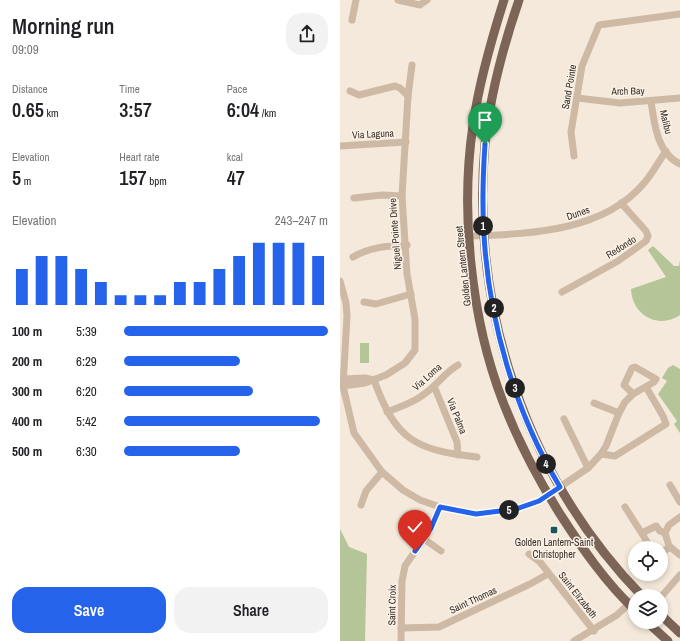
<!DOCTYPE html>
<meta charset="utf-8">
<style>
body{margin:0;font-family:"Archivo Narrow",sans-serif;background:#f2f2f2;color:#202124;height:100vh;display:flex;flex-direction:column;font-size:15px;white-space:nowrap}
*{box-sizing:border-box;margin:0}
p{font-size:13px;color:#757577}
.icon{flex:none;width:22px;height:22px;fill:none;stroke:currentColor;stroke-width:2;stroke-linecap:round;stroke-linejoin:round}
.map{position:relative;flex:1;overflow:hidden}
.panel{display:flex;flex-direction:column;background:#fff;width:340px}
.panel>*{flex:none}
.fabs{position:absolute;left:288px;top:541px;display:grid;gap:8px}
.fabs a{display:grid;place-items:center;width:40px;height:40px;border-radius:50%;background:#fff;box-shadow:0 2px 6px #0003;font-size:20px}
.pin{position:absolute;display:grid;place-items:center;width:34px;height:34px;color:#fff;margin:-41px -17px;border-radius:50% 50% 50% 0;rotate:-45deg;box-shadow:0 0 4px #0007}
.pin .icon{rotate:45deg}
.km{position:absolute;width:20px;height:20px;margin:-10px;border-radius:50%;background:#222;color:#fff;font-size:11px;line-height:20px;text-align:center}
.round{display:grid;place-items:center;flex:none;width:42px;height:42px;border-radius:16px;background:#f2f2f2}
.summary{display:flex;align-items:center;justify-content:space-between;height:68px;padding:0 12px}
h1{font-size:22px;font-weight:600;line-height:30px}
.figures{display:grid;grid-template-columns:repeat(3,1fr);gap:6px;height:68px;padding:4px 12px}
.figures div{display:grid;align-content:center}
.figures b{font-size:20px;font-weight:600}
.figures small{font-size:11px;font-weight:400}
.figures p{font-size:11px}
.chart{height:112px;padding:8px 12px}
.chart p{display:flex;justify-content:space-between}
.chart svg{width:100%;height:72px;margin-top:4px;stroke:#2563eb;stroke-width:6}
.button{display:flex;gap:8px;margin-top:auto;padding:8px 12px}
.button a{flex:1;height:46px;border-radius:16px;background:#2563eb;color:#fff;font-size:16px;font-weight:600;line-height:46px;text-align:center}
.button a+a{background:#f2f2f2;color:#202124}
ul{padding:0 12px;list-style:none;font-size:13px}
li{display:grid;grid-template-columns:64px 48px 1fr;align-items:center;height:30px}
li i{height:10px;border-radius:5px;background:#2563eb}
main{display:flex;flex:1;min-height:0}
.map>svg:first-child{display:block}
</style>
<main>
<section class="panel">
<div class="summary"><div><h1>Morning run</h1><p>09:09</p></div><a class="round"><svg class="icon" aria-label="share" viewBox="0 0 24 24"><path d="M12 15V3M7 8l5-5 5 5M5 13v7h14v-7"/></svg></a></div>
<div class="figures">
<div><p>Distance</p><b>0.65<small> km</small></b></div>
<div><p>Time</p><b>3:57</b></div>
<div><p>Pace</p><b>6:04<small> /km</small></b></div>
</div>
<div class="figures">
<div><p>Elevation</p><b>5<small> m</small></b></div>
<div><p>Heart rate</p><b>157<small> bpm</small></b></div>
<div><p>kcal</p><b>47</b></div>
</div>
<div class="chart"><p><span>Elevation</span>243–247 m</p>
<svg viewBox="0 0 160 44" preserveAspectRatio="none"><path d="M5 44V22M15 44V14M25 44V14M35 44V22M45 44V30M55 44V38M65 44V38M75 44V38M85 44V30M95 44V30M105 44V22M115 44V14M125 44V6M135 44V6M145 44V6M155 44V14"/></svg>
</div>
<ul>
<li><b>100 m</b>5:39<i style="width:100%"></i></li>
<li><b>200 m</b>6:29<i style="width:57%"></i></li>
<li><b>300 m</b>6:20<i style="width:63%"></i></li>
<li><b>400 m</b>5:42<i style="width:96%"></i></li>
<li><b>500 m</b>6:30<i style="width:57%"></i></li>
</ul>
<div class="button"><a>Save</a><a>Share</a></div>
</section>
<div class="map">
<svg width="340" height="641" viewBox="0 0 340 641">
<rect width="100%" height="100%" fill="#f4e9da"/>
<g fill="#b4c598">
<path d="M313 246 334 266H339L340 260V315C318 330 292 315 291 289L326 277 308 250Z"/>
<rect x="20" y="343" width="9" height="20"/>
<polygon points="333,365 340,369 340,433 334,424 337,421 318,394 327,381 322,378 328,368"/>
<polygon points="0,529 9,547 27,554 25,641 0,641"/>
</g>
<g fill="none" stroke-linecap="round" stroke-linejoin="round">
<g stroke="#ceb9a4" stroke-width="7">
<polyline points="58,0 80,5 87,0"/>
<polyline points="12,20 16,0"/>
<polyline points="10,91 19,95 55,86 60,88 68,96"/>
<polyline points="237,98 280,103 340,98"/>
<path d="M311 101C314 123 317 153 340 164"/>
<polyline points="0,146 66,142"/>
<polyline points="234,156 231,132 242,66 259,25 340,14"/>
<polyline points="14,198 42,195 62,196"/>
<path d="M130 236C189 234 264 232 305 182 313 172 319 161 326 151"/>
<path d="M13 257C30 247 47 246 67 245"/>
<polyline points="0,281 6,303 7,316 3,386 14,433 42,472 63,490 80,500 100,507 136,514 176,509 199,501 248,468 261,454 266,446 279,413 285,402 293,394 314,382 316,379 295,367 292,368 284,385 293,394"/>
<polyline points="222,292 278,261 306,241 308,236 306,231 281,203"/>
<polyline points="24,302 36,304 71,294"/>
<polyline points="3,379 25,378 34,380"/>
<path d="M34 380C56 441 76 450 137 457"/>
<polyline points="3,386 25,383 46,375 65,363 75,350 75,319 67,274 62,196 68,96 72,65"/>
<polyline points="94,386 117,442 118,455"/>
<polyline points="254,403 279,413"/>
<path d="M47 412C59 407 73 403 83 395 97 386 104 373 118 365"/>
<polyline points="224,419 248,468"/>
<polyline points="261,454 275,456 326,424 323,416 306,387"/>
<polyline points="330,485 340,502"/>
<polyline points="21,505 26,491 42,472"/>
<polyline points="285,507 311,548"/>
<polyline points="302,533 316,526 320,531 325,533"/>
<polyline points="325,533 329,546 340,555"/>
<polyline points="325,533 329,525 340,517"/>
<polyline points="84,539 101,551"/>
<polyline points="321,553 330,547"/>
<polyline points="189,554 200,562 254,631"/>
<polyline points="321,597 340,575"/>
<polyline points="61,628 99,627 190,584 208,574"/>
<polyline points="61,641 62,581 65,566 91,528 100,507"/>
<polyline points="234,641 277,615 295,598"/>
</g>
<g stroke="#7c6456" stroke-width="9">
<path d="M164 0C151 41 139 82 133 125 120 213 131 319 163 402 178 441 198 479 220 514 242 548 266 583 295 610"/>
<path d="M179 0C163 47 150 95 145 144 130 308 187 478 302 596"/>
<polyline points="321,615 340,633"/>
<polyline points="307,622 328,641"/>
</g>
</g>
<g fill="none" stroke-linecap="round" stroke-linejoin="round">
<defs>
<path id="route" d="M75 551 91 528 100 507 136 514 176 509 199 501 220 487C175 412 149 322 144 235 142 205 143 174 145 144"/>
</defs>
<use href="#route" stroke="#fff" stroke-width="8"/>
<use href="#route" stroke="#2563eb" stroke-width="5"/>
</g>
<rect fill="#18575e" stroke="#fbf3e7" stroke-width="1.5" x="210" y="526" width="8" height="8" rx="2"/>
<g text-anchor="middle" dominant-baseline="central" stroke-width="3" stroke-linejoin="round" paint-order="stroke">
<g font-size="10" fill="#382d27" stroke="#fbf3e7">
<text transform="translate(229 87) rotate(-80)">Sand Pointe</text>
<text transform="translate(288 91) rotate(-1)">Arch Bay</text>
<text transform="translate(326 122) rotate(76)">Malibu</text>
<text transform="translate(33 134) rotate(-3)">Via Laguna</text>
<text transform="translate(238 213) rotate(-19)">Dunes</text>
<text transform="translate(55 234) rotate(-94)">Niguel Pointe Drive</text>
<text transform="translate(281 247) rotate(-32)">Redondo</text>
<text transform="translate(123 266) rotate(-96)">Golden Lantern Street</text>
<text transform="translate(87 377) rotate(-42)">Via Loma</text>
<text transform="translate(117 416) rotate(68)">Via Palma</text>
<text transform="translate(238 595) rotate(52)">Saint Elizabeth</text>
<text transform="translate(133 600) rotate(-25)">Saint Thomas</text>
<text transform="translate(52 605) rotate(-89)">Saint Croix</text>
</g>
<g font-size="10" fill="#382d27" stroke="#fbf3e7">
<text x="214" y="542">Golden Lantern-Saint<tspan x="214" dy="12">Christopher</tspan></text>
</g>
</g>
</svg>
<div class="fabs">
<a><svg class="icon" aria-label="locate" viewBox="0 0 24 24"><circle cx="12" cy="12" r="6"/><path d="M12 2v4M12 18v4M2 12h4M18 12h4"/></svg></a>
<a><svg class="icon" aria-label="layers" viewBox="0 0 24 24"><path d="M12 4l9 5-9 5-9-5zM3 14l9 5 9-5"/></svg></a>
</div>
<div class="pin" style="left:145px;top:144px;background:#1e9e55"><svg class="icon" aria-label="arrive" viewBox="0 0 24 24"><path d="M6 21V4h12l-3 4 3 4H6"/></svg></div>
<div class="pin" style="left:75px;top:551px;background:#d93025"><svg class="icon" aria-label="check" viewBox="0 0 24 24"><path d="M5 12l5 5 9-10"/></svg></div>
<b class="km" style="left:143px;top:226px">1</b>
<b class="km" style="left:154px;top:308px">2</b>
<b class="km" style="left:175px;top:388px">3</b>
<b class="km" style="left:206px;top:464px">4</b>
<b class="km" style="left:169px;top:510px">5</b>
</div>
</main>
